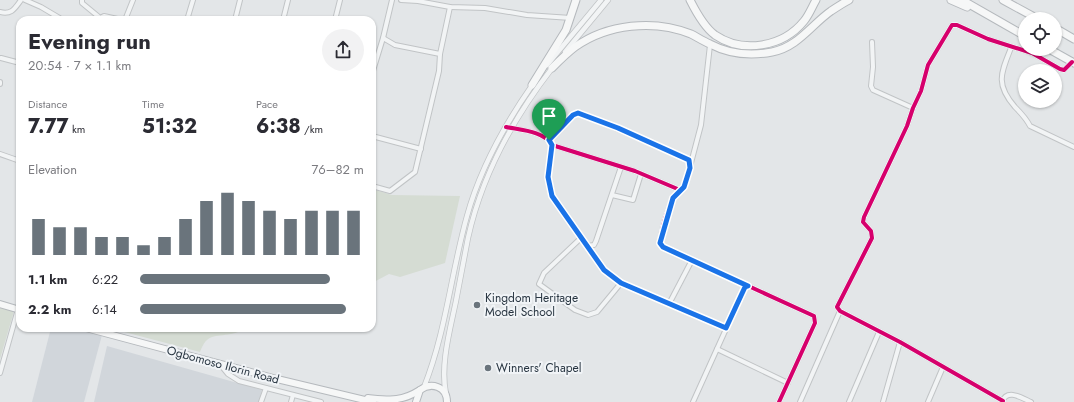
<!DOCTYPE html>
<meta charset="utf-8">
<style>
body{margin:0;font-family:Jost,sans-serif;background:#f2f2f3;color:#2b2b33;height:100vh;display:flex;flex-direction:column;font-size:15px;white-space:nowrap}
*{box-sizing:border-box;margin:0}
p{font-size:13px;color:#7c7c81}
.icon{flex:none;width:22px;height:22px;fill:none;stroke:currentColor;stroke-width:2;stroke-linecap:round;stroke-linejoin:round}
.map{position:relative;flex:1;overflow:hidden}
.sheet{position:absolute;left:16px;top:16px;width:360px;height:316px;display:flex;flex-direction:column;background:#fff;border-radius:12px;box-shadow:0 1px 3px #0004}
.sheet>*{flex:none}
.fabs{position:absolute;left:1018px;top:12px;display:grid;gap:8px}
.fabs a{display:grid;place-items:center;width:44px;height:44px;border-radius:50%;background:#fff;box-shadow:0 1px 3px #0004;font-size:20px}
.pin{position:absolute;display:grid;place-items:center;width:34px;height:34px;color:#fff;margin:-41px -17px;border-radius:50% 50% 50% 0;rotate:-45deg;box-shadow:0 0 4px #0007}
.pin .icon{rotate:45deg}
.round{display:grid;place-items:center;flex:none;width:42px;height:42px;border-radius:21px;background:#f2f2f3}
.headline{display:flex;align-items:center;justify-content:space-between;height:68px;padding:0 12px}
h1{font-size:22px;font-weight:700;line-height:30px}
.metrics{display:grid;grid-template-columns:repeat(3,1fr);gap:6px;height:68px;padding:4px 12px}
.metrics div{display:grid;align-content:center}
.metrics b{font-size:20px;font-weight:700}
.metrics small{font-size:11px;font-weight:400}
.metrics p{font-size:11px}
.chart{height:112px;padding:8px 12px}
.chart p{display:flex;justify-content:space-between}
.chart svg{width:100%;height:72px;margin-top:4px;stroke:#6a747c;stroke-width:6}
ul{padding:0 12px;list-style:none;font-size:13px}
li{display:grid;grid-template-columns:64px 48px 1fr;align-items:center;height:30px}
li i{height:10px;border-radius:5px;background:#6a747c}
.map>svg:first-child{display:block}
</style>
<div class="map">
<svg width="1074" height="402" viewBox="0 0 1074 402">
<rect width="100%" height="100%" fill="#e3e6e8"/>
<g fill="#d1d6db">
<polygon points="51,328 75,328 102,335 84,402 32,402"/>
<polygon points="107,346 262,390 259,402 94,402"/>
</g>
<g fill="#d5dcd3">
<polygon points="372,189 392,195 460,196 445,263 400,277 389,274 372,283"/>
<polygon points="0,308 14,311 0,359"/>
<path d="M117 328H247C242 330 237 333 231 334 215 337 207 333 200 352L117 330Z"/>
</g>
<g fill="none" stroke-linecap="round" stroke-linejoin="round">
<defs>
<g id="minor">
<polyline points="25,0 41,7 63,20"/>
<polyline points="82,0 82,3 99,17"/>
<polyline points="401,0 418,1 450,7 485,8 527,15 571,18"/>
<path d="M0 12C12 15 15 8 21 0"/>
<polyline points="96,20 104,16 122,20"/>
<polyline points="125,20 133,0"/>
<polyline points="187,20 193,0"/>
<polyline points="235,20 240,0"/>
<polyline points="283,20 288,0"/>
<polyline points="335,20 340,0"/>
<polyline points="383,38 395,45 440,54"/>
<polyline points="872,42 873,67 871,86 873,90 913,108"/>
<path d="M1011 48C1001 73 995 84 1015 107 1021 113 1026 118 1030 126L1074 147"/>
<polyline points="1,58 20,63"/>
<polyline points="372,74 383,38 392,0"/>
<polyline points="0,84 0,82"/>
<path d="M506 127C520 130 544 131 552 145L635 171 680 190C671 197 656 237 663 247L814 316 815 323 779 402"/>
<polyline points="372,136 421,149"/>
<path d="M549 140 573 115 578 113 583 114 689 160C693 167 686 185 680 190"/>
<polyline points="552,145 548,177 552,196 604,270 621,283 726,328"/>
<polyline points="0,154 20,161"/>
<polyline points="691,163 701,125 710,45"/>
<polyline points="372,186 390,191 415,172 439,71 440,54 450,7"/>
<polyline points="612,195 633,200 641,174"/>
<polyline points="581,238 544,273 539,284 575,310 588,315 597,312 621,283"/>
<polyline points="587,246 594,245 596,241 621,167"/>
<polyline points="669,304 692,260"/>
<polyline points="717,349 788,383"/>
<polyline points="219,363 228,374 239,381 321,402"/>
<polyline points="0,373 18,309"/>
<polyline points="1003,401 900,342 840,311 837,307 872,238 871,231 863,222 864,217 907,126 913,108 921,91 928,65 952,25 957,25 988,39 1032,53 1060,69 1064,70 1072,62"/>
<polyline points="261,402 266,388"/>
<polyline points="291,402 293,395"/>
<polyline points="693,402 745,287 748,286"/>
<polyline points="800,402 840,311"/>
<polyline points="849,402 879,332"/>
<polyline points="883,402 900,342"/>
<polyline points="928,402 943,367"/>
<path d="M1002 402C1007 388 1022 398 1031 402"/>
</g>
<g id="tertiary">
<polyline points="565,52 608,0"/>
<polyline points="547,65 601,0"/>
<path d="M424 387C446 332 451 273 467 216 480 169 505 124 533 84"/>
<path d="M446 394C440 365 450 330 456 301 460 280 464 259 468 238 482 175 514 117 553 67"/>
</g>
<g id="trunk">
<polyline points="0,304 20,310"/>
<polyline points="86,328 277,379 373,402"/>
<path d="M368 398C390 400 401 402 420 390"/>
<path d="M416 402 420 390C431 382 447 386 447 402"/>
</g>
<g id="motorway">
<path d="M690 0C696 12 704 27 715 35 743 54 783 47 804 21 809 15 812 7 816 0"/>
<polyline points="951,0 967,7"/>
<polyline points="962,0 1025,36"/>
<polyline points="1003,0 1038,19"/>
<polyline points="1055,28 1074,39"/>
<polyline points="1049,49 1074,63"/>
<path d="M552 68C559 61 567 53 575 47 607 24 654 19 691 34 697 37 703 41 710 44 729 54 751 56 772 52 798 47 811 25 831 11 837 7 843 3 849 0"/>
<polyline points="532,85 566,30 576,0"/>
</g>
</defs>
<use href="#minor" stroke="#c1c4c6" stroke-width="6"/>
<use href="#tertiary" stroke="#c1c4c6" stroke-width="6"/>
<use href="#trunk" stroke="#b5b9bd" stroke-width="8"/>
<use href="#motorway" stroke="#b5b9bd" stroke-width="9"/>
<use href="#minor" stroke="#f2f4f5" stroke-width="4"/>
<use href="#tertiary" stroke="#f2f4f5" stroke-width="4.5"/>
<use href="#trunk" stroke="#f6f7f7" stroke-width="6"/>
<use href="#motorway" stroke="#f6f7f7" stroke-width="7"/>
<defs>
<g id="cycleway">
<path d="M506 127C520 130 544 131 552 145L635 171 680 190C671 197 656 237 663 247L814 316 815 323 779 402"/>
<polyline points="1003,401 900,342 840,311 837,307 872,238 871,231 863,222 864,217 907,126 913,108 921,91 928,65 952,25 957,25 988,39 1032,53 1060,69 1064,70 1072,62"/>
</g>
</defs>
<use href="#cycleway" stroke="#f1f4f7" stroke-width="6"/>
<use href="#cycleway" stroke="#d6006c" stroke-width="4"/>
</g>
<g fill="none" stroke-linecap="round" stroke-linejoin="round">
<defs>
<polygon id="route" points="578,113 618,128 689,160 690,168 684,187 673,198 660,243 663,247 748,286 745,287 726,328 621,283 604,270 552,196 548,177 552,145 549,140 573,115"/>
</defs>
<use href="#route" stroke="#fff" stroke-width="8"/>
<use href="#route" stroke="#1a73e8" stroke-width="5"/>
</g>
<g fill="#6a747c" stroke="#f1f4f7" stroke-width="1.5">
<circle cx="477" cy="305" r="4"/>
<circle cx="488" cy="368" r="4"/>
</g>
<g text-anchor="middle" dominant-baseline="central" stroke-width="4" stroke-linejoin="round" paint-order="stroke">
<g font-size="12" fill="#293642" stroke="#f1f4f7" text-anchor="start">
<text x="485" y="298">Kingdom Heritage<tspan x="485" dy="14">Model School</tspan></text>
<text x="496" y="368">Winners' Chapel</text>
</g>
<g font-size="12" fill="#293642" stroke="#f1f4f7">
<text transform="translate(223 365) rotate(15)">Ogbomoso Ilorin Road</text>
</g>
</g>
</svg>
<div class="fabs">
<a><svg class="icon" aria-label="locate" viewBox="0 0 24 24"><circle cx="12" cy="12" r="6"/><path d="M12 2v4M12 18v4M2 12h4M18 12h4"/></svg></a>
<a><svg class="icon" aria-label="layers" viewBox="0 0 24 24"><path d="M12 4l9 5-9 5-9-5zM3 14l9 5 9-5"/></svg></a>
</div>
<div class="pin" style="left:549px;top:140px;background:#1e9e55"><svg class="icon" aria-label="arrive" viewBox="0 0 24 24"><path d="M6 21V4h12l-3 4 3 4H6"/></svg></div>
<section class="sheet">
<div class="headline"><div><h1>Evening run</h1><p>20:54 · 7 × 1.1 km</p></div><a class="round"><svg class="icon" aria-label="share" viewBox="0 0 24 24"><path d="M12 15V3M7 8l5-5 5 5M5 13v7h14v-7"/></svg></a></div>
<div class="metrics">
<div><p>Distance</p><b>7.77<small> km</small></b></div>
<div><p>Time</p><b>51:32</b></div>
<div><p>Pace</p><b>6:38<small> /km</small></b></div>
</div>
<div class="chart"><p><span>Elevation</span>76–82 m</p>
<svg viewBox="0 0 160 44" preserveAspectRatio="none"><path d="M5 44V22M15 44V27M25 44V27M35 44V33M45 44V33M55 44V38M65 44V33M75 44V22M85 44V11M95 44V6M105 44V11M115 44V17M125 44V22M135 44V17M145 44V17M155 44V17"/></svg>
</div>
<ul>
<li><b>1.1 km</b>6:22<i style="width:85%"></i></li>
<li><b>2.2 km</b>6:14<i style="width:92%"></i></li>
</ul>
</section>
</div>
